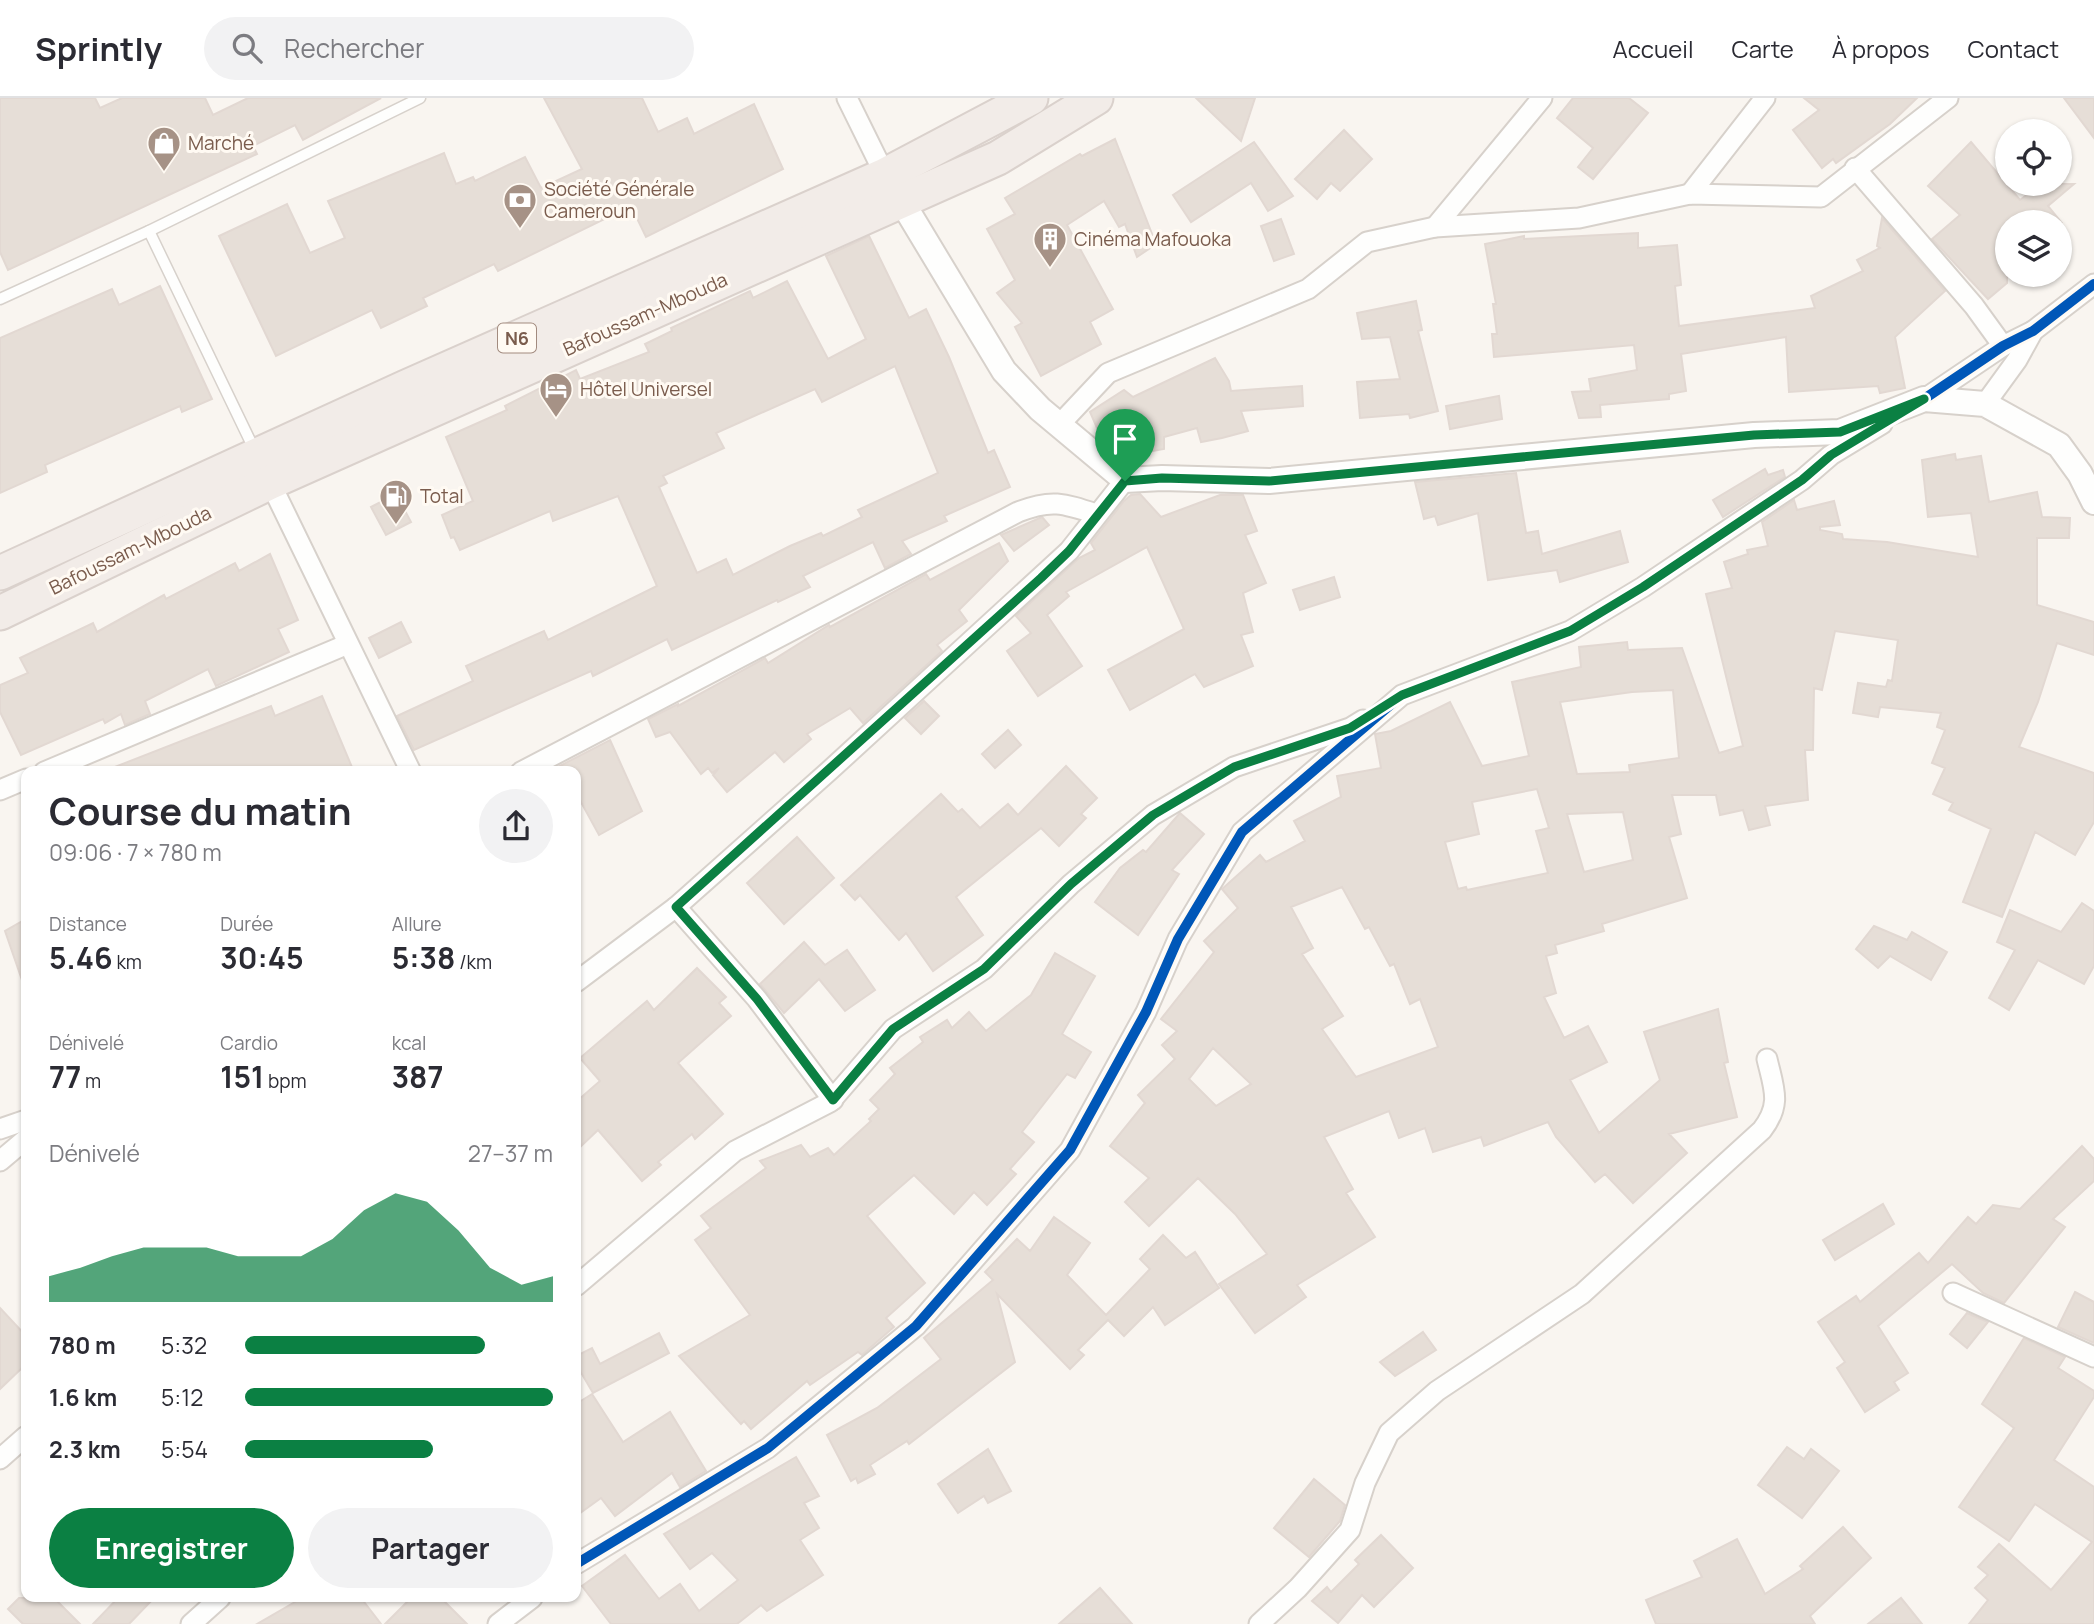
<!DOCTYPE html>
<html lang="fr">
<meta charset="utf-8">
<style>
body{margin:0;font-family:Manrope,sans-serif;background:#f2f2f3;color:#2b2b33;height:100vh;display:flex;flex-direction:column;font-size:26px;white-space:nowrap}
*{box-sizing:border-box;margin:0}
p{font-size:23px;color:#7c7c81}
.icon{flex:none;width:38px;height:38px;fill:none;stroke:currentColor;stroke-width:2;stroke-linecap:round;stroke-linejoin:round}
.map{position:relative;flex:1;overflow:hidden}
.details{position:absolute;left:21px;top:668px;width:560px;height:836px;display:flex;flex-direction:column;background:#fff;border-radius:14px;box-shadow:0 2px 5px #0004}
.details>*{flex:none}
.fabs{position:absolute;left:1995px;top:21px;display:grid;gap:14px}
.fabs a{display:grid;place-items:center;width:77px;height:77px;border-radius:50%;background:#fff;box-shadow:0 2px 5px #0004;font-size:35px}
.pin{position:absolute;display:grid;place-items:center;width:60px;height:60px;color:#fff;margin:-72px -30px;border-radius:50% 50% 50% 0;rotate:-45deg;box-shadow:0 0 7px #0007}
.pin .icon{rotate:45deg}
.round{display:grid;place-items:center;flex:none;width:74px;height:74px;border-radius:37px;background:#f2f2f3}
.summary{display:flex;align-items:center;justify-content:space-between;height:119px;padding:0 28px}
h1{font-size:38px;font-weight:700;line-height:52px}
.metrics{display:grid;grid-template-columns:repeat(3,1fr);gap:10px;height:119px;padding:7px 28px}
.metrics div{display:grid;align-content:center}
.metrics b{font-size:30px;font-weight:700}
.metrics small{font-size:19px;font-weight:400}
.metrics p{font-size:19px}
.chart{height:196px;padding:14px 28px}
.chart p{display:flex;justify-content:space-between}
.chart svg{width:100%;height:126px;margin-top:7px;fill:#0b8043;opacity:.7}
.primary-button{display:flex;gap:14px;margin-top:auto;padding:14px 28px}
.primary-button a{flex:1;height:80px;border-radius:42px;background:#0b8043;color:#fff;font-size:28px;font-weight:700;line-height:80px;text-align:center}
.primary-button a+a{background:#f2f2f3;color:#2b2b33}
ul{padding:0 28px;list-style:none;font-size:23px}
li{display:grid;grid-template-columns:112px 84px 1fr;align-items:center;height:52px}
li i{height:18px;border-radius:9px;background:#0b8043}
header{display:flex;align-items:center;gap:42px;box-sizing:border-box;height:98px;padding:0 35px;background:#fff;border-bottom:2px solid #e1e1e2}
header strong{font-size:33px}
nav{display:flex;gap:38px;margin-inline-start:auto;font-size:24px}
.search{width:490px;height:63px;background:#f2f2f3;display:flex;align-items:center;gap:18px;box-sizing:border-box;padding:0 24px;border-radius:38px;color:#7c7c81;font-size:26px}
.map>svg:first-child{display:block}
</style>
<header>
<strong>Sprintly</strong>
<div class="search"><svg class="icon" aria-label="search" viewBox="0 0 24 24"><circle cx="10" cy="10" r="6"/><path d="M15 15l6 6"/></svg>Rechercher</div>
<nav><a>Accueil</a><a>Carte</a><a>À propos</a><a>Contact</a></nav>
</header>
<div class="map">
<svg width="2094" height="1526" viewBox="0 0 2094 1526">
<rect width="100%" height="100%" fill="#f9f5f0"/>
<g fill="#e6ded7" stroke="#e2d8d2" stroke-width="2" fill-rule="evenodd">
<polygon points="0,0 95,0 100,10 122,0 205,0 213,17 248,0 381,0 303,42 295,27 253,48 257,56 8,172 0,154"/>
<polygon points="544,0 642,0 658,34 687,20 694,36 754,6 783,71 646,139 631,108 498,173 494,166 423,200 427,208 381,230 372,212 276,258 219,138 287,106 310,155 345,140 328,103 444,55 456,86 473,79 475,83 525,59 541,90 582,71"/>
<polygon points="1196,0 1255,0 1241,43"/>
<polygon points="1573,0 1629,0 1648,15 1593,81 1578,69 1593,50 1557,20"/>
<polygon points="1804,0 1917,0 1890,26 1836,65 1833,61 1822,70 1793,32 1819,12"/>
<polygon points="2064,0 2094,0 2094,40"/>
<polygon points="1344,32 1372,61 1340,93 1331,85 1317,101 1295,81"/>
<polygon points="1115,41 1156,146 1137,159 1125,126 1119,129 1104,103 1067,127 1113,211 1090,224 1101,246 1041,278 1015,229 1022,225 997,195 1015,182 987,131 1015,116 1005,100 1080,56 1082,58"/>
<polygon points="1254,44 1293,98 1268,113 1251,85 1191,124 1173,97"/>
<polygon points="1971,44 2020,102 2041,86 2074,86 2048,108 2061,124 2007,124 2007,185 1988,201 1932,141 1960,117 1928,88"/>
<polygon points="1882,120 1945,193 1895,239 1905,290 1880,295 1878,288 1789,294 1786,239 1681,256 1686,293 1669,296 1669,301 1600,307 1601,319 1579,320 1572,294 1591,293 1589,281 1637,272 1634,247 1494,259 1492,236 1497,236 1493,206 1496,206 1485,146 1524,138 1524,141 1638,135 1638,150 1677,147 1681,187 1675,188 1679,228 1815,210 1811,198 1863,173 1857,162 1880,150 1877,148"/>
<polygon points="1281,121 1294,156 1274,163 1261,128"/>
<path d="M869 138 909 220 926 211 949 259 988 355 994 352 1010 389 944 418 947 423 902 443 911 456 885 470 873 444 803 478 810 489 778 504 777 502 672 552 667 541 593 578 591 573 414 652 397 618 473 583 466 568 544 533 548 542 657 488 618 398 553 423 550 413 460 452 454 439 451 440 442 417 473 403 446 339 507 312 505 308 576 272 580 281 649 254 645 246 672 233 671 230 750 193 753 200 787 183 828 261 866 241 826 158ZM895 268 938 375 858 412 862 419 823 438 821 435 790 448 733 477 726 461 697 475 659 389 667 385 663 378 724 350 716 335 815 291 822 304Z"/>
<polygon points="160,188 212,301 182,314 180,308 45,367 47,374 0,395 0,240 112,191 119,207"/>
<polygon points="1416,203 1422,232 1418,233 1438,313 1410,320 1409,316 1360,320 1357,284 1400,281 1390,239 1362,241 1357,215"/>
<polygon points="1215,260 1229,283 1231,293 1302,288 1303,308 1241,313 1248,333 1222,340 1201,344 1197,330 1164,339 1164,351 1120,359 1103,344 1090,314 1124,292 1133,299"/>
<polygon points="1499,298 1502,321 1450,331 1446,308"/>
<path d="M1955 356 1956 362 1981 358 1989 404 2037 394 2042 419 2070 420 2069 440H2037V507L2094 524V557L2057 545 2038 604 2019 649 2094 675V724L2075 757 2035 734 2002 819 1963 804 1991 731 1949 712 1953 705 1933 696 1945 670 1932 665 1945 632 1937 629 1941 615 1880 609 1878 619 1853 615 1858 585 1886 589 1888 582 1892 583 1898 542 1835 533 1822 592 1814 590 1813 652H1805L1808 702 1765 708 1770 727 1749 732 1743 712 1720 717 1716 697H1672L1681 736 1669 739 1687 800 1602 826 1604 833 1555 847 1557 855 1546 858 1556 895 1544 899 1564 940 1588 928 1607 964 1570 982 1599 1035 1660 982 1644 934 1718 911 1728 964 1724 965 1737 1019 1669 1036 1687 1055 1633 1105 1605 1076 1595 1084 1556 1039 1548 1024 1484 1048 1481 1039 1433 1054 1425 1030 1399 1040 1389 1013 1324 1039 1353 1091 1346 1095 1375 1139 1297 1187 1306 1199 1255 1235 1219 1186 1267 1156 1235 1116 1198 1080 1149 1128 1125 1104 1149 1080 1110 1048 1145 1005 1138 997 1175 961 1162 947 1177 933 1161 921 1214 854 1204 843 1238 810 1222 791 1260 757 1266 764 1305 743 1294 723 1341 699 1337 678 1381 670 1375 636 1391 633 1450 604 1482 668 1529 658 1512 584 1581 569 1579 549 1627 544 1628 552 1682 550 1719 655 1743 648 1706 496 1732 490 1724 464 1748 456 1747 452 1768 448 1762 424 1794 402 1797 412 1834 403 1840 427 1820 429V432L1842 436 1843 441 1887 444 1978 459 1971 415 1928 419 1922 362ZM1673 592 1679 660 1629 667 1630 674 1577 676 1560 604 1632 594ZM1537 691 1549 730 1536 733 1548 775 1467 792 1466 789 1458 791 1445 744 1479 736 1472 704ZM1623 714 1633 762 1584 774 1567 716ZM1342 789 1365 831 1369 829 1390 868 1394 866 1410 906 1420 901 1438 949 1356 979 1322 931 1343 918 1302 856 1313 850 1291 809ZM1213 950 1251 986 1216 1008 1189 981Z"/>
<polygon points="1765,371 1768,377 1783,372 1785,379 1723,419 1713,402"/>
<polygon points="1516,375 1526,435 1538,433 1542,456 1620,433 1628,464 1560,484 1557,472 1488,482 1478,415 1438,427 1435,418 1424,421 1415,384"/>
<polygon points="396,396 411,424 386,437 371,409"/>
<polygon points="1140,396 1161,419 1220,397 1243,397 1257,433 1245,437 1266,485 1243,495 1253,534 1241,537 1253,568 1204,589 1195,576 1130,612 1108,572 1184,531 1147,449 1066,494 1069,498 1047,517 1082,568 1038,598 1007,553 1031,535 1016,518 1079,460 1095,452 1091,445 1124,403 1131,397"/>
<polygon points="1042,419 1049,427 1014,453 1001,437"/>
<polygon points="999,445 1008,463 959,512 967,523 937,547 942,553 863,625 850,610 807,636 811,641 784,664 775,654 727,694 713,677 719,670 712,675 708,670 701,676 670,634 656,639 648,621 678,606 678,608 765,560 768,565 829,527 830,529 926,476 930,482"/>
<polygon points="270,456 298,522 278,531 289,554 216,588 208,571 145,603 150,616 125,627 121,616 105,625 103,621 21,657 0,614 0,587 28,575 20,560 93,525 97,534 164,497 166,501 235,465 239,473"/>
<polygon points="1334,479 1340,499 1300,512 1293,492"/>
<polygon points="401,524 411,544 379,560 369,540"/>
<polygon points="322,598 354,674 102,674 271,608 275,618"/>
<polygon points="924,603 939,618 921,636 905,620"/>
<polygon points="1008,632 1021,647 995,670 982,656"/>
<polygon points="610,642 642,713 599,737 576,695 576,674 548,674"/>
<polygon points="1066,668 1097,700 1081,716 1086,720 1059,748 1041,730 956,799 983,837 933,873 906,835 899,842 860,797 855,802 841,787 941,696 958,714 962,711 980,730 1008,706 1018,717"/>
<polygon points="1180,715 1204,736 1172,772 1179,776 1138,837 1095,804 1120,770 1143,752 1146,754"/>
<polygon points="797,739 834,780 784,826 747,785"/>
<polygon points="2082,805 2094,813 2094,868 2084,886 2038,862 2009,912 1989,900 2015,852 1997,844 2010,812 2061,834"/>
<polygon points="26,821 26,885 23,885 5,833"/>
<polygon points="1874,828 1907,842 1912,834 1947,854 1931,882 1890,858 1878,870 1856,851"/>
<polygon points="804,844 825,867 847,852 875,892 845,913 819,881 784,915 760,886"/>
<polygon points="1055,855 1095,878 1062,936 1091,954 1075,980 1067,976 1022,1034 1034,1044 1010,1071 1016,1076 987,1107 974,1094 954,1116 914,1077 867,1118 925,1185 886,1220 894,1229 862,1257 858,1254 810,1287 807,1283 751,1331 744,1323 741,1326 679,1258 750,1217 695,1142 711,1130 701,1118 766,1070 760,1063 801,1047 810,1059 828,1050 834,1057 871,1023 869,1021 879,1011 870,1002 895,976 890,970 923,944 920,939 947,922 952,930 969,914 986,933 1031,897"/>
<polygon points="697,870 726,899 719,905 731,918 678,965 723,1016 695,1041 692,1036 658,1064 661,1067 642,1083 598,1032 576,1053 576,1004 600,983 580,960 647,903 654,912"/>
<polygon points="2082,1048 2094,1061 2094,1083 2053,1121 2065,1129 2004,1205 1983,1195 1952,1166 1878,1228 1908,1275 1894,1284 1899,1292 1865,1314 1837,1270 1845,1264 1818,1224 1856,1198 1860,1204 1919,1155 1928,1165 1968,1119 1976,1126 1993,1107 2020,1111"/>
<polygon points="1883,1106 1894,1126 1835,1162 1823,1142"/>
<polygon points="1054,1119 1090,1145 1067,1177 1106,1217 1150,1171 1140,1161 1163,1137 1186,1160 1195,1154 1219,1190 1165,1227 1153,1209 1124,1238 1108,1222 1078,1252 1084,1257 1070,1271 997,1196 1015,1264 909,1346 907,1343 870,1367 875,1376 858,1385 856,1380 851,1383 827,1337 877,1310 941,1261 924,1240 993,1182 985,1174 1017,1141 1030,1153"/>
<polygon points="2075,1194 2094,1204 2094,1245 2058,1229"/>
<polygon points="0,1210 26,1238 26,1266 0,1291"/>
<polygon points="1967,1215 1988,1224 1967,1250 1950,1236"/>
<polygon points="1423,1234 1436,1252 1395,1278 1380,1264"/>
<polygon points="659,1235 669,1255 593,1295 576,1266 576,1258 592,1250 600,1266"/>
<polygon points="2024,1240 2065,1259 2058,1270 2094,1293 2094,1299 2054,1362 2094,1389 2094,1526 1969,1526 1988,1502 1975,1490 1988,1477 1978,1469 1999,1446 2051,1492 2092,1444 2035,1406 2009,1443 1959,1409 2014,1330 1982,1306"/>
<polygon points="592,1296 623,1344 670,1314 706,1373 680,1389 672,1375 615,1418 601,1400 576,1418 576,1306"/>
<polygon points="1787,1349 1804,1361 1811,1351 1839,1373 1802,1420 1758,1387"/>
<polygon points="988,1351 1011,1393 988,1405 984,1398 958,1415 938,1386"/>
<polygon points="796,1359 819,1398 804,1405 819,1430 800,1442 823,1477 767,1513 761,1507 737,1526 611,1526 582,1488 625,1457 659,1501 680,1486 699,1513 738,1482 712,1455 690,1471 664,1436"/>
<polygon points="1314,1381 1345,1407 1340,1423 1309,1459 1274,1430"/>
<polygon points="1843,1429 1871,1460 1810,1518 1815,1526 1656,1526 1646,1502 1702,1479 1694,1463 1737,1441 1765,1496 1803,1471 1800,1468"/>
<polygon points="1381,1437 1413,1470 1374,1509 1362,1497 1338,1525 1312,1503 1327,1489 1331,1494 1359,1466 1355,1462"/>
<polygon points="1100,1490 1132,1526 1059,1526"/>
<polygon points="19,1500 54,1500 80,1526 23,1526 8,1511"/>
<polygon points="118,1500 154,1500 129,1526 93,1526"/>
<polygon points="302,1500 361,1500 381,1526 257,1526"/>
<polygon points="411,1500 441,1500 467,1526 385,1526"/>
<polygon points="1901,1500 1922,1526 1868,1526"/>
</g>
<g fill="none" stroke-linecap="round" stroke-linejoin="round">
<defs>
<g id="service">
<polyline points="149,133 255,353"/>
<polyline points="0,201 149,133 420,0"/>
</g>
<g id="minor">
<polyline points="847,0 885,77"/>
<polyline points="1855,70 1974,208 2003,248"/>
<polyline points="1690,96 1765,0"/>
<polyline points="1435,129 1542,0"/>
<polyline points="1920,304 2003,248 2033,233 2094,186"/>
<polyline points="1985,306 2017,262 2033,233"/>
<polyline points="1060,326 1108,275 1308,191 1367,144 1435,129 1579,120 1690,96 1821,99 1948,0"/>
<polyline points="266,376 411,674"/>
<polyline points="44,674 348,546"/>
<path d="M521 674 1018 414C1051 401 1063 405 1096 416"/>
<polyline points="0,692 26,681"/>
<polyline points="676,809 757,901 833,1002"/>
<polyline points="576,884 676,809 829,673 1069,453 1125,382"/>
<polyline points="0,1031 26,1022"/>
<polyline points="0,1063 26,1041"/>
<polyline points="576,1188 735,1053 830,1004 893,931 984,871 1071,786 1153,717 1234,669 1350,630 1363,622"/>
<polyline points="1953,1195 2094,1259"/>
<polyline points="0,1361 26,1338"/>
<polyline points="576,1466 768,1350 916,1228 1070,1052 1146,914 1178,841 1242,734 1402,597 1570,533 1643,489 1802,382 1831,357 1882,326"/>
<polyline points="191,1526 220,1500"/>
<polyline points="498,1526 532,1500"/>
<path d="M1259 1526 1298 1490 1350 1432 1365 1385 1389 1335 1437 1293 1582 1196 1762 1032C1782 1006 1774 991 1767 961"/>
</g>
<polyline id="tertiary" points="893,89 1004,273 1040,311 1125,382 1162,380 1269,383 1754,337 1840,334 1924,301 1985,306 2059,347 2080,376 2094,404"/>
<g id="trunk">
<polyline points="0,475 406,289 885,77 1031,0"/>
<polyline points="0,515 271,384 998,60 1096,0"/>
</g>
</defs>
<use href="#service" stroke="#d7d1cb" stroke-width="13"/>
<use href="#minor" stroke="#d7d1cb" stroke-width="23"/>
<use href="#tertiary" stroke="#d7d1cb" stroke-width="28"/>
<use href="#trunk" stroke="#dad1cc" stroke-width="37"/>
<use href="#service" stroke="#fefefd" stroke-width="10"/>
<use href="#minor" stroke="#fefefd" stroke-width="19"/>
<use href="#tertiary" stroke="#fefefd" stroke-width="24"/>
<use href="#trunk" stroke="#f2ece8" stroke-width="33"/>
<defs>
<polyline id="cycleway" points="576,1466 768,1350 916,1228 1070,1052 1146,914 1178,841 1242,734 1402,597 1570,533 1643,489 1802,382 1831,357 1924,301 2003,248 2033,233 2094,186"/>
</defs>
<use href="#cycleway" stroke="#fffaf3" stroke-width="15"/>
<use href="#cycleway" stroke="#0057b8" stroke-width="10"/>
</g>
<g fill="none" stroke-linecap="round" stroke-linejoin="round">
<defs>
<polygon id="route" points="1924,301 1831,357 1802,382 1643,489 1570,533 1402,597 1350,630 1234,669 1153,717 1071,786 984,871 893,931 833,1002 757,901 676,809 1041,480 1069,453 1125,383 1162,380 1269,383 1754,337 1840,334"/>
</defs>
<use href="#route" stroke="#fff" stroke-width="14"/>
<use href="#route" stroke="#0b8043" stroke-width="9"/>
</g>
<defs>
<symbol id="shop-pin" viewBox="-11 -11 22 30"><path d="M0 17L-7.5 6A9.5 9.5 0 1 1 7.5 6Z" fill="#a69286" stroke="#fffaf3"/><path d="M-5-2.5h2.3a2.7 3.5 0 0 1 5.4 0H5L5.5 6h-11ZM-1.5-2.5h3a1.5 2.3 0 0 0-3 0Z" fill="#fff"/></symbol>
<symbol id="bank-pin" viewBox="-11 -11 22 30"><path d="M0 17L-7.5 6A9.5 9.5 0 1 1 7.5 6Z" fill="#a69286" stroke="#fffaf3"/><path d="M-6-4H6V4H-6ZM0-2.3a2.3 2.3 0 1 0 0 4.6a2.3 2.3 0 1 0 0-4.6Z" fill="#fff"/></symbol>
<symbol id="building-pin" viewBox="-11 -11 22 30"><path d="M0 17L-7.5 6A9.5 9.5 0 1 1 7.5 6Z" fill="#a69286" stroke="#fffaf3"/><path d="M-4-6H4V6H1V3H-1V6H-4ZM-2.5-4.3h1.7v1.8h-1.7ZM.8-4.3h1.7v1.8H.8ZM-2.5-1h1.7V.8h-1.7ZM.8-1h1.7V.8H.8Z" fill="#fff"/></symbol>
<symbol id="hotel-pin" viewBox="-11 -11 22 30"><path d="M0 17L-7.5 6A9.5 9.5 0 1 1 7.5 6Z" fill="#a69286" stroke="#fffaf3"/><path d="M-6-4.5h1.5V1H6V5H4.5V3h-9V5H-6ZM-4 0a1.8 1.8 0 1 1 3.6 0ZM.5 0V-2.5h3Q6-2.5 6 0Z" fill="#fff"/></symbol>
<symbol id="fuel-pin" viewBox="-11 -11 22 30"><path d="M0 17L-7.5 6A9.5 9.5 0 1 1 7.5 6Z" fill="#a69286" stroke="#fffaf3"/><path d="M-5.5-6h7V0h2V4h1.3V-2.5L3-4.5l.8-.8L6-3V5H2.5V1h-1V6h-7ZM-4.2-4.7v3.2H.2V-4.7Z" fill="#fff"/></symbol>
</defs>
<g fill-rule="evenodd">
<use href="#shop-pin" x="145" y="26" width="38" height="52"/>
<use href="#bank-pin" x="501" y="83" width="38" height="52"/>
<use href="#building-pin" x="1031" y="122" width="38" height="52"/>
<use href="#hotel-pin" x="537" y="272" width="38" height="52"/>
<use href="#fuel-pin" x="377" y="379" width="38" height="52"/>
</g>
<g text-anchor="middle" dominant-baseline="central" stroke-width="6" stroke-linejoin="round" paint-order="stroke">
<rect fill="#fffaf3" stroke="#a28b7f" stroke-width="2" x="498" y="225.5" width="38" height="29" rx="5"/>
<g font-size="18" font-weight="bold" fill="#7a5c4d">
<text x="517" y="240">N6</text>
</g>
<g font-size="19" fill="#7a5c4d" stroke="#fffaf3" text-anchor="start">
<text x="188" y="45">Marché</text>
<text x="544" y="91">Société Générale<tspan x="544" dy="22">Cameroun</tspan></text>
<text x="1074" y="141">Cinéma Mafouoka</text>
<text x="580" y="291">Hôtel Universel</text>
<text x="420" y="398">Total</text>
</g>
<g font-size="19" fill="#7a5c4d" stroke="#fffaf3">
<text transform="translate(645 216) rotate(-24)">Bafoussam-Mbouda</text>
<text transform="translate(130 452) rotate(-26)">Bafoussam-Mbouda</text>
</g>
</g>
</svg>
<div class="fabs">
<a><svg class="icon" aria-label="locate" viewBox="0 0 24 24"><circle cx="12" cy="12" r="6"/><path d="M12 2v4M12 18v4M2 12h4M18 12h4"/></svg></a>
<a><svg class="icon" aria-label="layers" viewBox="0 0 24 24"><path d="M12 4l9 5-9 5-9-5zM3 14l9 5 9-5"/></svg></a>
</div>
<div class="pin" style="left:1125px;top:383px;background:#1e9e55"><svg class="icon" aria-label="arrive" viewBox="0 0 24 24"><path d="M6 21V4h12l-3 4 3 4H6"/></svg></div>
<section class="details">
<div class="summary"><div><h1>Course du matin</h1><p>09:06 · 7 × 780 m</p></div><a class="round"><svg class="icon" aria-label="share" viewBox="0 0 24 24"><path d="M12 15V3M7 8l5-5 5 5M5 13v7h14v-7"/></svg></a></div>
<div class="metrics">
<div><p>Distance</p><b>5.46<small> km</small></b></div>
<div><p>Durée</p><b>30:45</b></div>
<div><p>Allure</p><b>5:38<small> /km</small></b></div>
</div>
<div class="metrics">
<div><p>Dénivelé</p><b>77<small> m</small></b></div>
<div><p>Cardio</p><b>151<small> bpm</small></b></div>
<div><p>kcal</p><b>387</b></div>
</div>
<div class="chart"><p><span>Dénivelé</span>27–37 m</p>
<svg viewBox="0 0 160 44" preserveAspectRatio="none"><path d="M0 44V35L10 32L20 28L30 25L40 25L50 25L60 28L70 28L80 28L90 22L100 12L110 6L120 9L130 19L140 32L150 38L160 35V44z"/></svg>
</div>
<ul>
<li><b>780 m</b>5:32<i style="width:78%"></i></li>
<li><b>1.6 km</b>5:12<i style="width:100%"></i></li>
<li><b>2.3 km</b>5:54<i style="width:61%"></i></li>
</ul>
<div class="primary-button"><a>Enregistrer</a><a>Partager</a></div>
</section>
</div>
